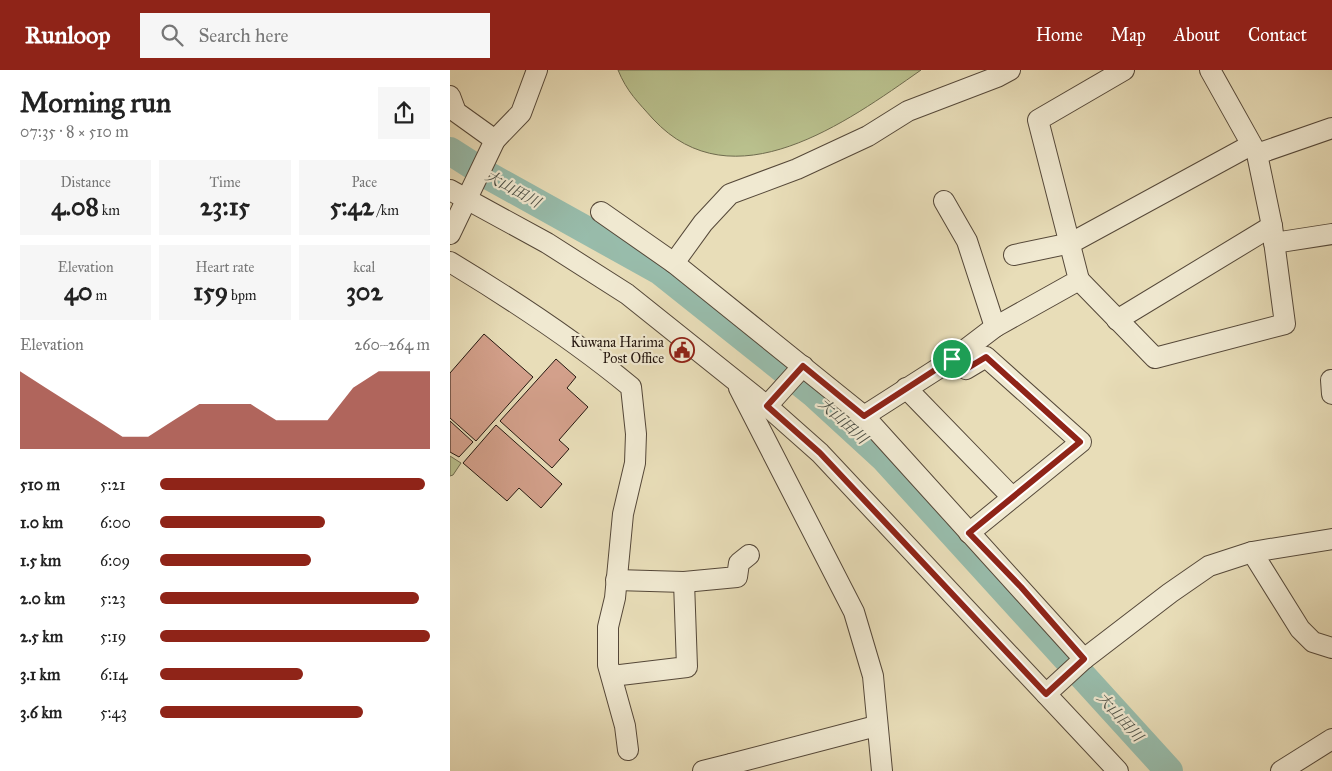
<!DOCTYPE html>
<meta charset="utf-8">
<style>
body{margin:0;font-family:"IM FELL Great Primer","Noto Serif JP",serif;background:#f6f6f6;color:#222;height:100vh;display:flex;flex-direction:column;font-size:19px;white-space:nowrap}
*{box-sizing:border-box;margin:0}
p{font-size:16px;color:#767676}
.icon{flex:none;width:28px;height:28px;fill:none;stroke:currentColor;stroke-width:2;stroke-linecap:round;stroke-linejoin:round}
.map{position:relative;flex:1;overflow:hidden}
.side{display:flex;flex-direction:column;background:#fff;width:450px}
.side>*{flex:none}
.pin{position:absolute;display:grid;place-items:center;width:42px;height:42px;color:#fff;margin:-21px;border:2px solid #fff;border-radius:50%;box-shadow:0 1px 5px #0007}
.round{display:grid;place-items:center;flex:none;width:52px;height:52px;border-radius:0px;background:#f6f6f6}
.summary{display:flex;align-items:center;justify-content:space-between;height:85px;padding:0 20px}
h1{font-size:28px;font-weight:700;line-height:38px}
.stats{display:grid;grid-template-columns:repeat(3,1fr);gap:8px;height:85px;padding:5px 20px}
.stats div{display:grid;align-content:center;border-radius:0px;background:#f6f6f6;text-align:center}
.stats b{font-size:25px;font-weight:700}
.stats small{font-size:14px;font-weight:400}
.stats p{font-size:14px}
.chart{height:140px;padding:10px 20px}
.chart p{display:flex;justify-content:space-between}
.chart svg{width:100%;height:90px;margin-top:5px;fill:#8f2418;opacity:.7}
ul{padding:0 20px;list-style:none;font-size:16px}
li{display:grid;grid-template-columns:80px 60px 1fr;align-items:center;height:38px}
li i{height:12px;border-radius:6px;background:#8f2418}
header{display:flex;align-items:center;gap:30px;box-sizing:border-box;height:70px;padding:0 25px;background:#8f2418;color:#fff}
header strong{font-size:24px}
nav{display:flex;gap:28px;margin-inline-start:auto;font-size:18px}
.search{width:350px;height:45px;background:#f6f6f6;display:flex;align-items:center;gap:12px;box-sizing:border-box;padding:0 18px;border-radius:0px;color:#767676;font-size:19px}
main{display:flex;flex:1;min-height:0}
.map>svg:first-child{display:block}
</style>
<header>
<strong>Runloop</strong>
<div class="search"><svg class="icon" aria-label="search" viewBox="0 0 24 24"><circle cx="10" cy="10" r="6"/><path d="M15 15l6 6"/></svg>Search here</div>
<nav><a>Home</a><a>Map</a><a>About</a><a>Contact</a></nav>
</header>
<main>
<section class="side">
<div class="summary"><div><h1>Morning run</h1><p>07:35 · 8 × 510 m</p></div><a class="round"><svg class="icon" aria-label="share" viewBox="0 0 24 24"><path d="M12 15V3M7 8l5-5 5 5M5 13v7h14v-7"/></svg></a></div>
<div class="stats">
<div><p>Distance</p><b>4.08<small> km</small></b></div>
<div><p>Time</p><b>23:15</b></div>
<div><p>Pace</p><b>5:42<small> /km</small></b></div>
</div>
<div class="stats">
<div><p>Elevation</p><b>40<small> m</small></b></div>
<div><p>Heart rate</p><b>159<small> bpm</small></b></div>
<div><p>kcal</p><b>302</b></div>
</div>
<div class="chart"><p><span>Elevation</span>260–264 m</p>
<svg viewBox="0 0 160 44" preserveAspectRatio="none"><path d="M0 44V6L10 14L20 22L30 30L40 38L50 38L60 30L70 22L80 22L90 22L100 30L110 30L120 30L130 14L140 6L150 6L160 6V44z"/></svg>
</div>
<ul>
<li><b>510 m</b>5:21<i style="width:98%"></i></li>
<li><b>1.0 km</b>6:00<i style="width:61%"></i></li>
<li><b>1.5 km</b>6:09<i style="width:56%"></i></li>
<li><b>2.0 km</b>5:23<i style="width:96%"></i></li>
<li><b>2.5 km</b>5:19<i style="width:100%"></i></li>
<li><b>3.1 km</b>6:14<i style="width:53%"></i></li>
<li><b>3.6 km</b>5:43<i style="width:75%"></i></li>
</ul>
</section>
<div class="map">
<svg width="882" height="701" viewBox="0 0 882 701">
<rect width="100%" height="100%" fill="#e8ddb8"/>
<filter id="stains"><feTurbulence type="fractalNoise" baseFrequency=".004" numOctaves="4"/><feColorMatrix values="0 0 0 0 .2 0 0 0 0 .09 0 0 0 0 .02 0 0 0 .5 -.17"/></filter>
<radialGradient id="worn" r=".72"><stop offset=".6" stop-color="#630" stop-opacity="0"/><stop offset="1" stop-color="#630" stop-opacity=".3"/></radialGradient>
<g fill="#b9c08d" stroke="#6e6b4e">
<path d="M168 0H471C397 52 283 135 203 49 188 32 177 22 168 0Z"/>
<polygon points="0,386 11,393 3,405 0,406"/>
</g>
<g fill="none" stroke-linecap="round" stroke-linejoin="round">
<polyline stroke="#98bcab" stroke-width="28" points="0,81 39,106 210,201 363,323 435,389 719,701"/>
</g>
<g fill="#d3a08b" stroke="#24160f">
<polygon points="34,264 83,307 26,371 0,348 0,303"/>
<polygon points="106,289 126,307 117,318 138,337 109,370 119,379 102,398 50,351"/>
<polygon points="0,351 23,372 9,387 0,382"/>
<polygon points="46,355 112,414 91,438 69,418 57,431 13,393"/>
</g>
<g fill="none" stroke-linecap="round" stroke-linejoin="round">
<defs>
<g id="minor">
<polyline points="0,26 6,42 45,70"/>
<polyline points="807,84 882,58"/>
<polyline points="0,120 97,173 177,224 317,336 370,383 668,701"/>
<polyline points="494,131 517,171 545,257"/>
<polyline points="151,142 224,193 414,346 634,589 596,624"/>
<polyline points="0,164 45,70 71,43 87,0"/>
<polyline points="824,173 882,164"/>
<polyline points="564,185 621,173 801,75"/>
<path d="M0 192C63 230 124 270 181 317L186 364 185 393 173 444 165 528 158 557V595L175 656 178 680"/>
<polyline points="224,193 253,153 280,124 347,99 418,66 458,41 547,7 560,0"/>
<polyline points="629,210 705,288 835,254 822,156 807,84 760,0"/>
<polyline points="667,250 822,156"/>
<polyline points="503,289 516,299 536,287 631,372 519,463"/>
<polyline points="881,310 882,324"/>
<polyline points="289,318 404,542 423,606 432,701"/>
<polyline points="456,318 562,427"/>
<polyline points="317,336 353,296"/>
<polyline points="414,346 503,289 545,257 629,210 588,50 674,0"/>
<polyline points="802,482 850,559 863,572 882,578"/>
<polyline points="166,510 234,512 287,507 289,493 299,485"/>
<polyline points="634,589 720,523 759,496 802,482 882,469"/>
<polyline points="162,606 237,597 234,512"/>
<polyline points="253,701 281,694"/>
<polyline points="283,701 281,694 426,656"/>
<polyline points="831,701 882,669"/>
</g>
</defs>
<use href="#minor" stroke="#554839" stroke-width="22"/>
<use href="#minor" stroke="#f0e9d1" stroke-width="20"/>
</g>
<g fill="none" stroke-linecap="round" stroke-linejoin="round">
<defs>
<polygon id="route" points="536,287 630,372 519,463 571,517 634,589 596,624 370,383 317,336 353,296 414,346 502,289 516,299"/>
</defs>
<use href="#route" stroke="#fff" stroke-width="10"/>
<use href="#route" stroke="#8f2418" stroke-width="6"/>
</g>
<defs>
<symbol id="civic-ring" viewBox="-11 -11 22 22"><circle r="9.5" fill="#f0e9d1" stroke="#8f2418" stroke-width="1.5"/><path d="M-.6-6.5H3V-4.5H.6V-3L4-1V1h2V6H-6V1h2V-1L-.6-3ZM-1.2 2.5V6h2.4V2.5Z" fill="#8f2418"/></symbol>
</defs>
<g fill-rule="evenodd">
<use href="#civic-ring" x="218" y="266" width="28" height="28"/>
</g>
<g text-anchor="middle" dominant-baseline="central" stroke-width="4.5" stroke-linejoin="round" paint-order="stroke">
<g font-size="14" fill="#24160f" stroke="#f0e9d1" text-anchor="end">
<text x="214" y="272">Kuwana Harima<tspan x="214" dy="16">Post Office</tspan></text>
</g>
<g font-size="15" font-style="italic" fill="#4d5046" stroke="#f0e9d1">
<text transform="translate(63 119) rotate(29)">大山田川</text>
<text transform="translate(393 351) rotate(42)">大山田川</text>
<text transform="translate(670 647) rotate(48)">大山田川</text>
</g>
</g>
<rect width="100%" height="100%" filter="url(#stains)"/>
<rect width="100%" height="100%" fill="url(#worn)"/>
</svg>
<div class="pin" style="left:502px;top:289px;background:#1e9e55"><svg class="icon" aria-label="arrive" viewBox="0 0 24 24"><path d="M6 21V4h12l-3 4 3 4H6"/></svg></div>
</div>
</main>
